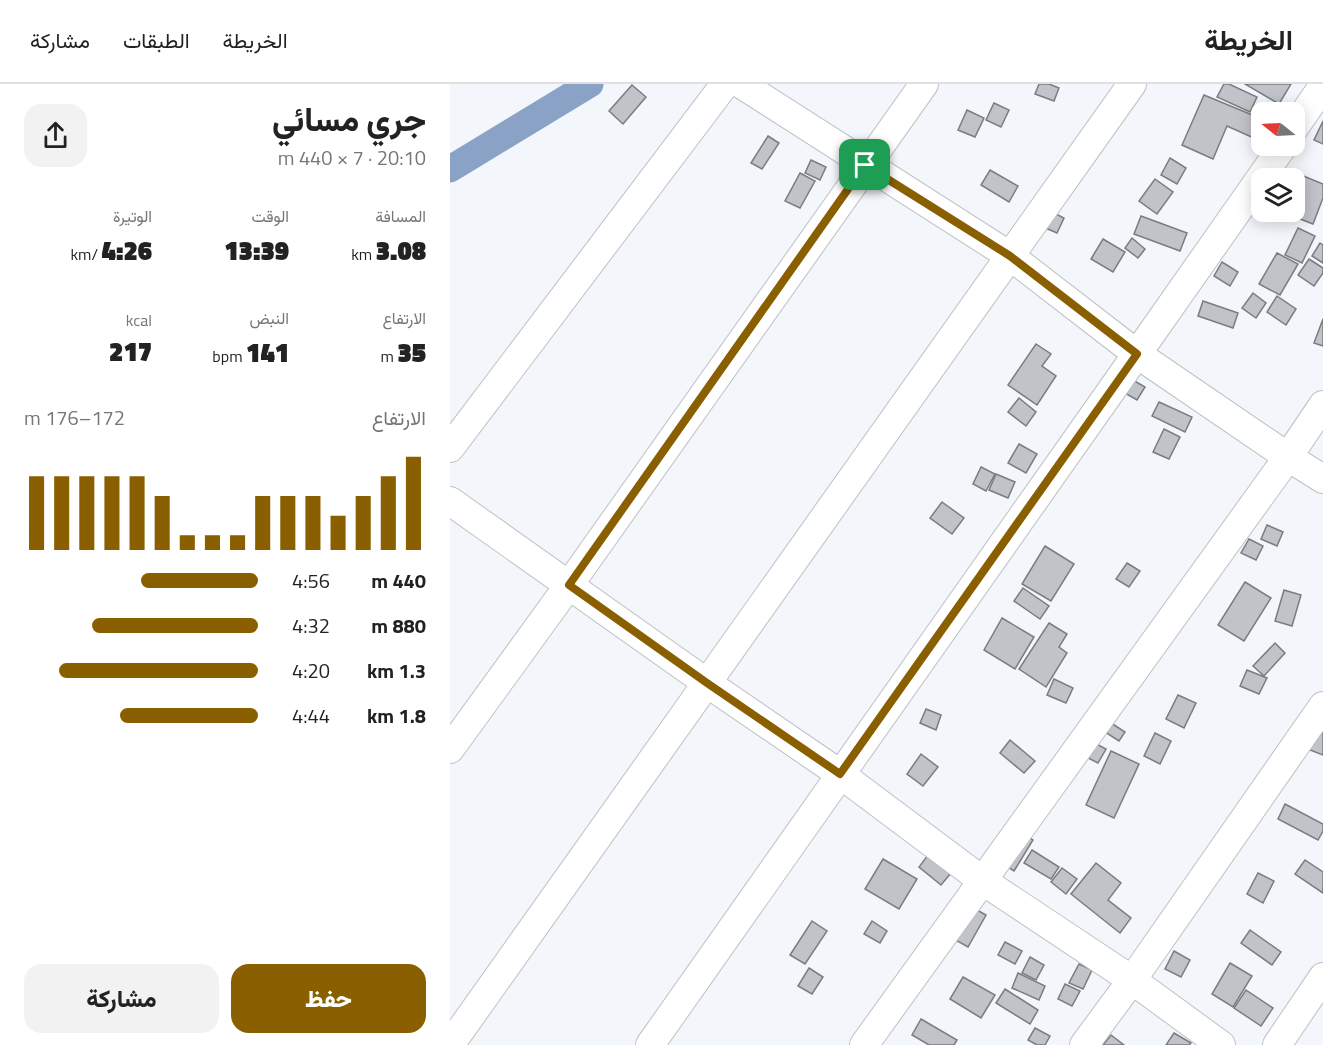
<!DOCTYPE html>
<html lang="ar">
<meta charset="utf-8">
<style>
body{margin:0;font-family:"Titillium Web",Vazirmatn,sans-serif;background:#f2f2f2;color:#222;direction:rtl;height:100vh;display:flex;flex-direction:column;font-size:22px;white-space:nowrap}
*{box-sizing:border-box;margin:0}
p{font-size:20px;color:#767676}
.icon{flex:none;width:33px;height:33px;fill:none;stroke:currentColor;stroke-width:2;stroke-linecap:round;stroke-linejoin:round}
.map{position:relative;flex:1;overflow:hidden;direction:ltr}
.panel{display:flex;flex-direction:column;background:#fff;width:450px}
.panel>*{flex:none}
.needle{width:39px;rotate:288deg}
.fabs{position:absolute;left:801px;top:18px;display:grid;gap:12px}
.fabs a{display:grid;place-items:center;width:54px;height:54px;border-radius:12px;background:#fff;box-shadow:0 3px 15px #0003;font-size:30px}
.pin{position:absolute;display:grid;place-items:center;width:51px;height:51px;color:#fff;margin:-26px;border-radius:12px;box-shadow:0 3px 9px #0006}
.round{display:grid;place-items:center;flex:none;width:63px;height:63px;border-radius:18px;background:#f2f2f2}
.overview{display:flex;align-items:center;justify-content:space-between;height:102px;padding:0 24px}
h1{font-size:33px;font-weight:800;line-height:45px}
.figures{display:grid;grid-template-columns:repeat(3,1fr);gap:9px;height:102px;padding:6px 24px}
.figures div{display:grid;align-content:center}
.figures b{font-size:26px;font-weight:800}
.figures small{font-size:16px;font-weight:400}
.figures p{font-size:16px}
.chart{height:168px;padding:12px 24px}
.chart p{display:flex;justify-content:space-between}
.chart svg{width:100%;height:108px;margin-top:6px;stroke:#895f00;stroke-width:6}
.button{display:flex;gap:12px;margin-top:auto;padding:12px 24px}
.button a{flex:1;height:69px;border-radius:18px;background:#895f00;color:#fff;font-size:24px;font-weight:800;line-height:69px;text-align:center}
.button a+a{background:#f2f2f2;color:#222}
ul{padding:0 24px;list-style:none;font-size:20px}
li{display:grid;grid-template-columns:96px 72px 1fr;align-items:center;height:45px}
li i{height:15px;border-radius:8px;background:#895f00}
header{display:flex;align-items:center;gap:36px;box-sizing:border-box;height:84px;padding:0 30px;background:#fff;border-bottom:2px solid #e0e0e0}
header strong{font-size:28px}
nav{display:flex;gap:33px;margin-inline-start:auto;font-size:21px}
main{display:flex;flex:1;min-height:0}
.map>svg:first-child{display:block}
</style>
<header>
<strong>الخريطة</strong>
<nav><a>الخريطة</a><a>الطبقات</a><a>مشاركة</a></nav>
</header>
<main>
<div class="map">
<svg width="873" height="961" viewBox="0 0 873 961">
<rect width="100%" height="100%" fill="#f3f6fb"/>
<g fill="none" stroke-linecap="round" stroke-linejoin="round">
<polyline stroke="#89a2c5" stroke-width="27" points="0,85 140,0"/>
</g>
<g fill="#c0c3c8" stroke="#797c80" stroke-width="1.5">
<polygon points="589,0 599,0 609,4 604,17 585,10"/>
<polygon points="774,0 779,0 807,13 800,28 767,13"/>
<polygon points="795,0 841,0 829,20"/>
<polygon points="182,1 196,13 173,40 159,27"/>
<polygon points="754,11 812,35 812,41 806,55 777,42 763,75 732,61"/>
<polygon points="544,19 559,26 551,43 536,36"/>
<polygon points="517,26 534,34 525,53 508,46"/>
<polygon points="873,37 873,60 864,56"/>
<polygon points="318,52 329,59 312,85 301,79"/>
<polygon points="720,74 736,84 727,100 711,91"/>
<polygon points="361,76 376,83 370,96 355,89"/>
<polygon points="834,84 873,100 873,114 863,140 832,128 844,128 844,94 830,94"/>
<polygon points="540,86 568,102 559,118 531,101"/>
<polygon points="350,89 365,97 350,124 335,117"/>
<polygon points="705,95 723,108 707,130 689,117"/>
<polygon points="598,126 614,134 607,149 591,142"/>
<polygon points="691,132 737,149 730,167 684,150"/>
<polygon points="848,144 865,152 852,179 835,171"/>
<polygon points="682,154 695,165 688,174 675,164"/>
<polygon points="653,155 675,168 663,188 641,175"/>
<polygon points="870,159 873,161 873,179 862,172"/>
<polygon points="827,169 848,180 830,211 809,200"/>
<polygon points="859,175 873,184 873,189 864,202 848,191"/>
<polygon points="772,178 788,188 780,202 764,192"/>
<polygon points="803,209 816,219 806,234 792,224"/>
<polygon points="827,212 846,225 836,241 817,228"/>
<polygon points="753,217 788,229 783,244 748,232"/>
<polygon points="873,235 873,262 864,259"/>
<polygon points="586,260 601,270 592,282 606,292 587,321 558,301"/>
<polygon points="681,295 695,303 687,316 673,308"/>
<polygon points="569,314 586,328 576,342 558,328"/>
<polygon points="709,318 742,333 735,348 702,332"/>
<polygon points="714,345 730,353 719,375 703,368"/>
<polygon points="569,360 587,370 576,389 558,379"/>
<polygon points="531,383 545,390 536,407 523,400"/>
<polygon points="546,390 565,398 558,414 539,406"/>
<polygon points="492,418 514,434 502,450 480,434"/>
<polygon points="817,441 833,448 827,462 811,455"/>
<polygon points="799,455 813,462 806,476 791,469"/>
<polygon points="595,462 624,480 601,517 572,500"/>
<polygon points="677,479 690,487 679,503 666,495"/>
<polygon points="795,498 821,514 794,557 768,541"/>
<polygon points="573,504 599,522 590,535 564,517"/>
<polygon points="834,506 851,511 842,542 825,537"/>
<polygon points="552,534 584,553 565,585 534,566"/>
<polygon points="599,539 617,550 609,563 617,569 596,603 569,585"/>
<polygon points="825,559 835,569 814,592 803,582"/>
<polygon points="797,586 817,594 809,610 790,602"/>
<polygon points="604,595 623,604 616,619 597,611"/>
<polygon points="728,611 746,619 734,644 716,635"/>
<polygon points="476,625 491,631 486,646 470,639"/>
<polygon points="658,637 675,648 669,657 652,646"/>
<polygon points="862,644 873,648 873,671 855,664"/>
<polygon points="705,649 721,657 710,680 694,672"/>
<polygon points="560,656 585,677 574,689 550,669"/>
<polygon points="639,656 656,665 648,679 632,671"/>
<polygon points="661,667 689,680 664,734 636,721"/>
<polygon points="471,670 488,683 473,702 457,690"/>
<polygon points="835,720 873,740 873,747 868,756 828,735"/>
<polygon points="572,749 583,756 564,787 553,780"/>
<polygon points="582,766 609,783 601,795 574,779"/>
<polygon points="478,771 501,789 491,801 469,783"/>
<polygon points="433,775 467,795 449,825 415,805"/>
<polygon points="855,776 873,788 873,809 845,790"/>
<polygon points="646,779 671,799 658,816 681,834 670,849 621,810"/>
<polygon points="612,784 627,795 616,810 601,798"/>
<polygon points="808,789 824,797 813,819 797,810"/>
<polygon points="520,822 536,831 518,863 502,854"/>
<polygon points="362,837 377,847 355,880 340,871"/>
<polygon points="422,837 437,847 430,859 414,850"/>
<polygon points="800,846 831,868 822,881 791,859"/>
<polygon points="555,858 572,867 565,880 548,871"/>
<polygon points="724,867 740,876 731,893 715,885"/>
<polygon points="580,873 594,881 586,896 572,889"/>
<polygon points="780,879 802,892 783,923 762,910"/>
<polygon points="629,880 642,886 633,905 619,899"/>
<polygon points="359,884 373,893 362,910 348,902"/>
<polygon points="568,889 595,902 589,916 562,904"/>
<polygon points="513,893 545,911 531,934 500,915"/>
<polygon points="615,900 630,907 622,922 608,915"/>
<polygon points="555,905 588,926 580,940 546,919"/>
<polygon points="796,906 823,924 811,942 784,924"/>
<polygon points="471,935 507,956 504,961 479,961 462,951"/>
<polygon points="585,944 600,952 595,961 587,961 578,956"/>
<polygon points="724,949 741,959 739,961 716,961"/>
<polygon points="661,951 674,961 653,961"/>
</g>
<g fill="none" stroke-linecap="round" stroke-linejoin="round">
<defs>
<g id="minor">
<polyline points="291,0 560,172 687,270 838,373 873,395"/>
<polyline points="844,44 873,2"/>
<polyline points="0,364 275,0"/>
<polyline points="0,417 257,599 390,690 533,797 682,896 771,961"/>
<polyline points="0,665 119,501 474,0"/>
<polyline points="0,961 682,0"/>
<polyline points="200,961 687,270 833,62"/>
<polyline points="414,961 838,373 873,321"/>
<polyline points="634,961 682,896 873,622"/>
<polyline points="827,961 873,893"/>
</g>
</defs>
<use href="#minor" stroke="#bdc0c5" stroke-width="30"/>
<use href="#minor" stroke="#fff" stroke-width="28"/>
</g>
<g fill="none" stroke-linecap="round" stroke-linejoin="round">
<defs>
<polygon id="route" points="415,81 560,172 687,270 390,690 257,599 119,501"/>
</defs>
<use href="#route" stroke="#fff" stroke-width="12"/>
<use href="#route" stroke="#895f00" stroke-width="8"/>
</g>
</svg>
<div class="fabs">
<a><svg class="needle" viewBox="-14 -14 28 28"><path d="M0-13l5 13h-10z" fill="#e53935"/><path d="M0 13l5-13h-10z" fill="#767676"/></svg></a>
<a><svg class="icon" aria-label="layers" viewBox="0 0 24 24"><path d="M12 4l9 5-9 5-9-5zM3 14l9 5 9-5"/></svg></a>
</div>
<div class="pin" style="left:415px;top:81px;background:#1e9e55"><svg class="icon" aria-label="arrive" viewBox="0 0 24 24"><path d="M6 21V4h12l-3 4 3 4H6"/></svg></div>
</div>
<section class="panel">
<div class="overview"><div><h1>جري مسائي</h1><p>20:10 · 7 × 440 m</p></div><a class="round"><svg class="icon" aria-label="share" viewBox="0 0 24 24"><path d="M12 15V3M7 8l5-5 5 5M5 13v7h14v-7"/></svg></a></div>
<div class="figures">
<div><p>المسافة</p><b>3.08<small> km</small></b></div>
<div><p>الوقت</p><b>13:39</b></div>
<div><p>الوتيرة</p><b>4:26<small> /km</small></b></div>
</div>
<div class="figures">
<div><p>الارتفاع</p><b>35<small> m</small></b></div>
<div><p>النبض</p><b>141<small> bpm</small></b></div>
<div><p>kcal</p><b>217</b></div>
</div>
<div class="chart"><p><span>الارتفاع</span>172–176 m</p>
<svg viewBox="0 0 160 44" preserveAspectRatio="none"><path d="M5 44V14M15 44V14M25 44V14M35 44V14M45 44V14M55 44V22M65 44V38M75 44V38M85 44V38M95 44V22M105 44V22M115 44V22M125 44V30M135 44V22M145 44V14M155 44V6"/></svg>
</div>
<ul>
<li><b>440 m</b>4:56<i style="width:50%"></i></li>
<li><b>880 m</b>4:32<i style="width:71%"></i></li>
<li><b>1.3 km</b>4:20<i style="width:85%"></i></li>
<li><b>1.8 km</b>4:44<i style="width:59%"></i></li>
</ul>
<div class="button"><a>حفظ</a><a>مشاركة</a></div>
</section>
</main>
